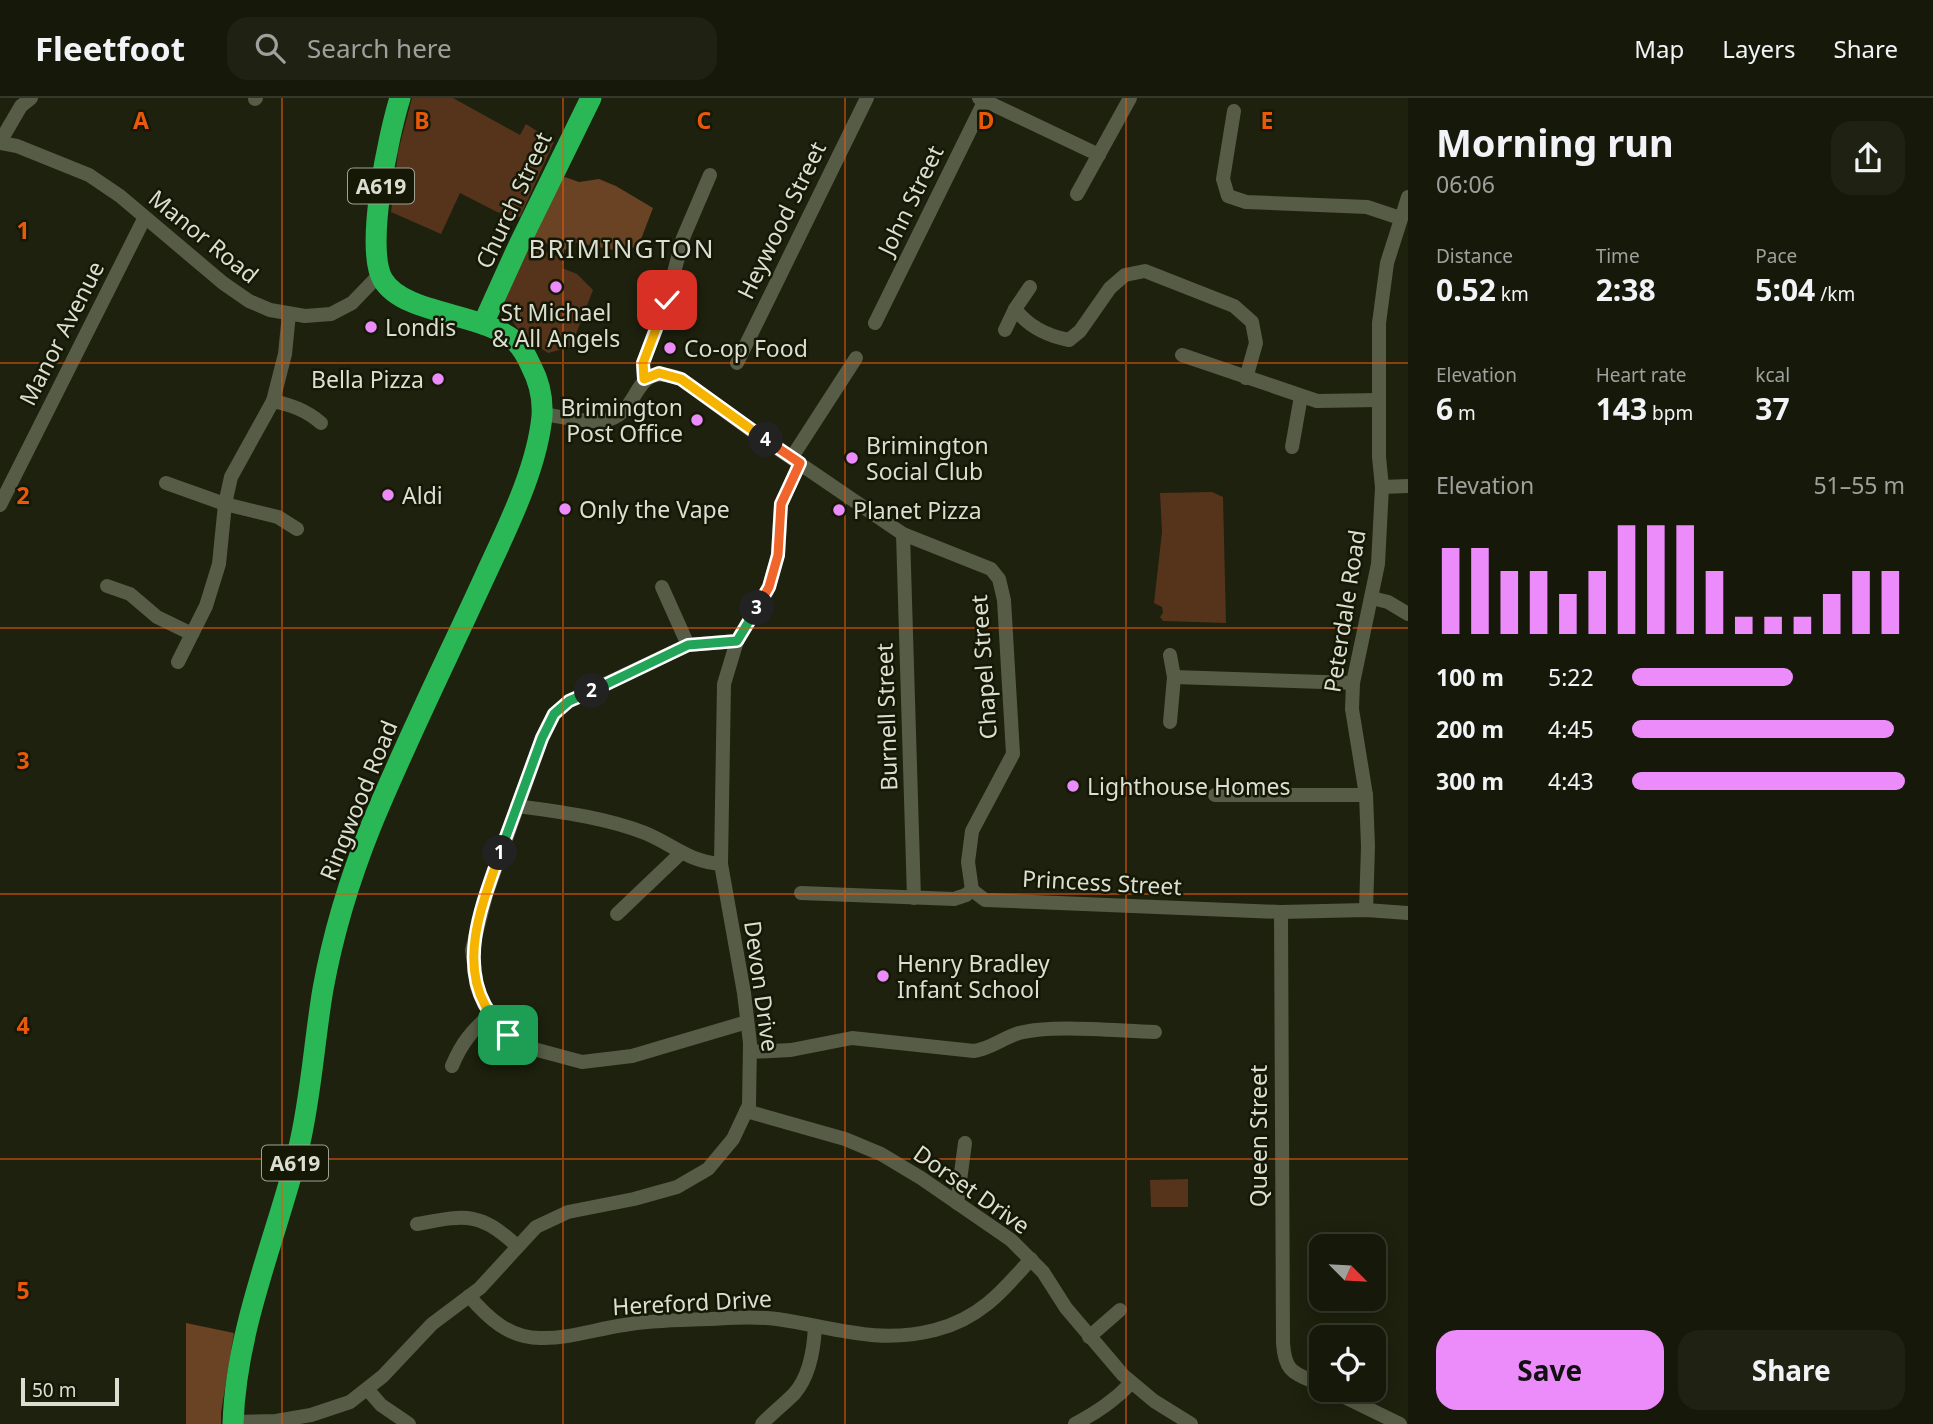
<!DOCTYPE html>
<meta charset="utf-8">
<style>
body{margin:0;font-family:"Noto Sans",sans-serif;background:#1f2213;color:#f1f3f6;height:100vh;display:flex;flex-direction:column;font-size:26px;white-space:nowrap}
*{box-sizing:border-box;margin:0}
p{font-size:23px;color:#9ea09c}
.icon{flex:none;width:38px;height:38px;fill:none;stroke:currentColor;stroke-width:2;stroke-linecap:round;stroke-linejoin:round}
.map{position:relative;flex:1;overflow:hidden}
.side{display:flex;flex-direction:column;background:#16190a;width:525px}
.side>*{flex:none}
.needle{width:46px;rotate:114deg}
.buttons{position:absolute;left:1309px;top:1136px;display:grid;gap:14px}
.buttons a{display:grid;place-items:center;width:77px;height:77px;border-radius:14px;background:#16190a;box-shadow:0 4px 18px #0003,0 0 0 2px #35382b;font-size:35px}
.scale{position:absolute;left:21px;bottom:18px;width:98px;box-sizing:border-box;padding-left:7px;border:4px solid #dbded1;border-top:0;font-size:19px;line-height:24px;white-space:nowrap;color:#dbded1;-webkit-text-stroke:5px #141805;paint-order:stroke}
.pin{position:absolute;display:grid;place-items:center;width:60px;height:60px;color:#fff;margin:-30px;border-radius:14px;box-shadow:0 4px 10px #0006}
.km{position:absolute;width:35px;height:35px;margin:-18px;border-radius:50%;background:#222;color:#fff;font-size:19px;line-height:35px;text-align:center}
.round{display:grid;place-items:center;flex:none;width:74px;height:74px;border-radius:21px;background:#1f2213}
.headline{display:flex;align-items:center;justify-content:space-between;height:119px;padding:0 28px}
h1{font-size:38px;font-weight:700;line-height:52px}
.stats{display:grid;grid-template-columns:repeat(3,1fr);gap:10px;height:119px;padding:7px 28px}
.stats div{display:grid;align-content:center}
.stats b{font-size:30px;font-weight:700}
.stats small{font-size:19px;font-weight:400}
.stats p{font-size:19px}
.chart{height:196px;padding:14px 28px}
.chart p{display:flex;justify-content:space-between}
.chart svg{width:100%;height:126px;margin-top:7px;stroke:#ec8cfa;stroke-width:6}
.cta{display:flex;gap:14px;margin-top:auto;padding:14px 28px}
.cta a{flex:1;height:80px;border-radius:21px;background:#ec8cfa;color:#111;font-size:28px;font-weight:700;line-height:80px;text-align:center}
.cta a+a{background:#1f2213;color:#f1f3f6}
ul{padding:0 28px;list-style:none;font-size:23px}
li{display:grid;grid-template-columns:112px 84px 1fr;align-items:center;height:52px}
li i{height:18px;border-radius:9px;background:#ec8cfa}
header{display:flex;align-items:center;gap:42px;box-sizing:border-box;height:98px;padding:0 35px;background:#16190a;border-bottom:2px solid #35382b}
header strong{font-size:33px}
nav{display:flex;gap:38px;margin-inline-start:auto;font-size:24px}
.search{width:490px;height:63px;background:#1f2213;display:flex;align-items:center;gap:18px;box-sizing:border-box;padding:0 24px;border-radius:21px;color:#9ea09c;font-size:26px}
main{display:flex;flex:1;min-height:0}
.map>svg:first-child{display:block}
</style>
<header>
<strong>Fleetfoot</strong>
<div class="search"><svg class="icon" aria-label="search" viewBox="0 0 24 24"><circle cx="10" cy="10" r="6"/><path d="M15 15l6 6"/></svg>Search here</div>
<nav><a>Map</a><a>Layers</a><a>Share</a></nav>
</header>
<main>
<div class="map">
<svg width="1408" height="1326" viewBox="0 0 1408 1326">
<rect width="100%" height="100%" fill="#1d210d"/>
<g fill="#56341c">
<polygon points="412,0 453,0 520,37 526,26 554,44 520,119 497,114 460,95 441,136 391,114 398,54"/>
<path d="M528 146 564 161 562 170 577 176 593 192 571 249 548 255C528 242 503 223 504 195 505 184 522 157 528 146Z"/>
<polygon points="1212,394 1223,399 1226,525 1163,523 1160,519 1163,515 1162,509 1154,505 1162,434 1160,395"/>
<polygon points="1188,1081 1188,1109 1151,1109 1150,1082"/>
</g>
<g fill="#6a4224">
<polygon points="562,78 579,84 599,81 616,88 653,110 638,149 614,152 572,144 566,152 531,140"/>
<polygon points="186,1225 234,1235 221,1315 221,1326 186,1326"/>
</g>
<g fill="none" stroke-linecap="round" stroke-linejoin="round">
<g stroke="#575c46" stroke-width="14">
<polyline points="979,0 1099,57"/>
<polyline points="255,1 256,0"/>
<polyline points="1234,13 1223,81 1228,98 1246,104 1367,109 1400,120"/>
<polyline points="0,44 21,8 31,0"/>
<polyline points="0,45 17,48 89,77 120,98 223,185 249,203 270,212 305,218 331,216 352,205 379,177"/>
<polyline points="1077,96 1130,0"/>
<path d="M1030 189 1015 211C1028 228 1047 238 1069 242L1080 233 1110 190 1125 177 1145 173 1234 208 1252 224 1256 245 1246 280"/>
<polyline points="875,225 986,0"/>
<polyline points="1005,232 1015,211"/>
<polyline points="1182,257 1317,303 1379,302"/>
<polyline points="737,265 867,0"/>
<polyline points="644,281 643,265 667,202 683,140 710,77"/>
<path d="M273 303C291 307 306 312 321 325"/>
<path d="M542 316C559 318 587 325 603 323 644 317 629 260 681 281L762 340 903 436 991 471 999 481 1004 502 1013 656 972 733 968 764 972 792"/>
<polyline points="1292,349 1301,298"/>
<polyline points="792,359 856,260"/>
<polyline points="166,385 225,406 278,419 297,431"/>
<polyline points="1382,389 1408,388"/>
<polyline points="0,407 144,121"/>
<polyline points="903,436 914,800"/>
<polyline points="107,488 130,496 157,519 192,536"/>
<polyline points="662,489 688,547"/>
<polyline points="1372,500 1388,504 1408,516"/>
<polyline points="737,543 688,547 569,603 554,616 542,640 486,797 472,852 477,889 484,906 508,937 530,950 582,964 632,958 747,924"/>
<polyline points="1170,557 1174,579 1170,624"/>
<polyline points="178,564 206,508 219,466 225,406 231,379 273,303 285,256 289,216"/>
<polyline points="1174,579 1353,585"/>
<polyline points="1215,697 1366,697"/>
<path d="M517 708C560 714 604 719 645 735 674 747 687 763 721 766"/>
<polyline points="972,792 985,802 1281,814 1366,812 1408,815"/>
<polyline points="801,795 954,801 966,797 972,792"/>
<polyline points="1366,812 1368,748 1366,697 1352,611 1353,585 1378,466 1382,389 1379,359 1379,225 1387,165 1408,99"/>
<path d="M1281 814 1283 1245C1285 1276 1295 1275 1321 1287"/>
<polyline points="617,816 681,755"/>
<path d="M750 954 791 952 852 940 974 953C990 951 1003 940 1019 935 1054 926 1117 933 1155 934"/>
<path d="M452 968C461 946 472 932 491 916"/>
<polyline points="746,1013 845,1041 881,1056 921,1080 1011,1142 1043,1174 1066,1210 1123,1277 1154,1303 1191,1326"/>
<polyline points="957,1105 965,1045"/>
<path d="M417 1126C466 1117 479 1113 517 1148"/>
<path d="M469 1198C488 1220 509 1240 540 1240 568 1241 596 1231 624 1227 651 1222 681 1222 708 1221 731 1220 755 1218 777 1221 833 1229 876 1247 935 1232 979 1221 1002 1194 1031 1161"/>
<polyline points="1089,1239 1120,1212"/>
<polyline points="368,1292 381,1307 409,1326"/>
<polyline points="1330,1292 1400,1326"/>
<polyline points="233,1324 276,1323 311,1317 350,1304 383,1278 432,1226 480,1190 536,1129 568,1114 634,1101 677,1089 708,1071 733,1041 749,1007 750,945 744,895 721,766 724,586 737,543 769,489 778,457 781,406 800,365"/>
<path d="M762 1326C772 1315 784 1306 794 1296 810 1278 814 1251 815 1228"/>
<path d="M1075 1326C1097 1314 1114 1303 1131 1285"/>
</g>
<g stroke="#2ab756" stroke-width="21">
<polyline points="483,226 517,151 591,0"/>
<path d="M233 1326C236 1231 275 1143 298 1053 311 1001 314 944 323 891 333 836 350 780 371 728 406 643 447 561 485 478 507 430 537 371 542 318 543 301 539 283 531 268 527 259 522 250 515 243 481 214 404 217 383 182 364 151 389 35 400 0"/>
</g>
</g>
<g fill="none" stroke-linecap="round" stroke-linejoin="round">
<defs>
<path id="split-1" d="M500 755C484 802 459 859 485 907 491 918 500 927 508 937"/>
<polyline id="split-2" points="500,755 542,640 554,616 569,603 592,593"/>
<polyline id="split-3" points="592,593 688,547 737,543 757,510"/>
<polyline id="split-4" points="757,510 769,489 778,457 781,406 800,365 766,342"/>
<polyline id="split-5" points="667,202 643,265 644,281 659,275 681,281 766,342"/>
</defs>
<use href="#split-1" stroke="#fff" stroke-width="14"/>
<use href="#split-2" stroke="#fff" stroke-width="14"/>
<use href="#split-3" stroke="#fff" stroke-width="14"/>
<use href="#split-4" stroke="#fff" stroke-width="14"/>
<use href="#split-5" stroke="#fff" stroke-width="14"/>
<use href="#split-1" stroke="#f5b400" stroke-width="9"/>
<use href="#split-2" stroke="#22a559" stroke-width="9"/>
<use href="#split-3" stroke="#22a559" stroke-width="9"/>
<use href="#split-4" stroke="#f0652b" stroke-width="9"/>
<use href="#split-5" stroke="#f5b400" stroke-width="9"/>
</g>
<path fill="none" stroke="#e8590c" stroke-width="2" stroke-opacity="0.55" d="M282 0V1326M563 0V1326M845 0V1326M1126 0V1326M0 265H1408M0 530H1408M0 796H1408M0 1061H1408"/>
<g fill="#ec8cfa" stroke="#141805" stroke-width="2.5">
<circle cx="556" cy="189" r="7"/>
<circle cx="371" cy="229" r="7"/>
<circle cx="670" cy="250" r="7"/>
<circle cx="438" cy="281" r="7"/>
<circle cx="697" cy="322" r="7"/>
<circle cx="852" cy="360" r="7"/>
<circle cx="388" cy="397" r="7"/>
<circle cx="565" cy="411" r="7"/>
<circle cx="839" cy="412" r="7"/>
<circle cx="1073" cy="688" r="7"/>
<circle cx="883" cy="878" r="7"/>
</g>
<g text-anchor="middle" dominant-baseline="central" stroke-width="5" stroke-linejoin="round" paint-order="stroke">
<g fill="#141805" stroke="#9fa394" stroke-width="2">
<rect x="348" y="70.5" width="66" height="35" rx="5"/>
<rect x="262" y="1047.5" width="66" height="35" rx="5"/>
</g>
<g font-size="21" font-weight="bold" fill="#dbded1">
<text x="381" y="88">A619</text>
<text x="295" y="1065">A619</text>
</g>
<g font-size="23" fill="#dbded1" stroke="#141805">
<text transform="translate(513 102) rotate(-65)">Church Street</text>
<text transform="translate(910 102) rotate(-64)">John Street</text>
<text transform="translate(781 122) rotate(-64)">Heywood Street</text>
<text transform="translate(204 138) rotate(39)">Manor Road</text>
<text transform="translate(61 235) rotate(-63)">Manor Avenue</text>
<text transform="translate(1344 513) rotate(-81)">Peterdale Road</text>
<text transform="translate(983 569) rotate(-94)">Chapel Street</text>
<text transform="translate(886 619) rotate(-92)">Burnell Street</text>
<text transform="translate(358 702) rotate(-68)">Ringwood Road</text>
<text transform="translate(1102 784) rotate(3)">Princess Street</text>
<text transform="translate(762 888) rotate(82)">Devon Drive</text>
<text transform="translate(1258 1038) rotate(-90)">Queen Street</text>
<text transform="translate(972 1091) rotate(35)">Dorset Drive</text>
<text transform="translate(692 1204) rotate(-3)">Hereford Drive</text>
</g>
<g font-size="23" fill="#dbded1" stroke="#141805" text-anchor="start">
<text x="556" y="214" text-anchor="middle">St Michael<tspan x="556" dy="26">&amp; All Angels</tspan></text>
<text x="385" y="229">Londis</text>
<text x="684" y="250">Co-op Food</text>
<text x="424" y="281" text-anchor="end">Bella Pizza</text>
<text x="683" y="309" text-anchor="end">Brimington<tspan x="683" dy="26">Post Office</tspan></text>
<text x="866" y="347">Brimington<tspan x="866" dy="26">Social Club</tspan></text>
<text x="402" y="397">Aldi</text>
<text x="579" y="411">Only the Vape</text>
<text x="853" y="412">Planet Pizza</text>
<text x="1087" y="688">Lighthouse Homes</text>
<text x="897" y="865">Henry Bradley<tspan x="897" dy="26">Infant School</tspan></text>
</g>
<g font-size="26" letter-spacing="2" fill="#dbded1" stroke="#141805">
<text x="622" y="150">BRIMINGTON</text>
</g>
</g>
<g font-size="23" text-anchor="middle" font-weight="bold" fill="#e8590c" stroke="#141805" stroke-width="5" stroke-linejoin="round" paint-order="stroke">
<text x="141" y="31">A</text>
<text x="422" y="31">B</text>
<text x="704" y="31">C</text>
<text x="986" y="31">D</text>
<text x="1267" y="31">E</text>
<text x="23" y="141">1</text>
<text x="23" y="406">2</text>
<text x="23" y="671">3</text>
<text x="23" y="936">4</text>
<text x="23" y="1201">5</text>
</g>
</svg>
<div class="buttons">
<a><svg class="needle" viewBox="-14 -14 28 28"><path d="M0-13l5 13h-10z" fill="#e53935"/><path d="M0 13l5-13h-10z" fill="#9ea09c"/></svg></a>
<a><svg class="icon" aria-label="locate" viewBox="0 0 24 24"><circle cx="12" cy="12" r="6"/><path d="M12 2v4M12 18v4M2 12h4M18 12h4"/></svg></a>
</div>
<div class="scale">50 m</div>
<div class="pin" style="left:508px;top:937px;background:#1e9e55"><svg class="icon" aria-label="arrive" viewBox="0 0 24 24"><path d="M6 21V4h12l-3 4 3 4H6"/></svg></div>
<div class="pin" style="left:667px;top:202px;background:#d93025"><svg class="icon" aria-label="check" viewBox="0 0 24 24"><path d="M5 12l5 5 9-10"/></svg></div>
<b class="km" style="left:500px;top:755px">1</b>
<b class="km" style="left:592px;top:593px">2</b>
<b class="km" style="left:757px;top:510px">3</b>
<b class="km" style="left:766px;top:342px">4</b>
</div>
<section class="side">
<div class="headline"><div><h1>Morning run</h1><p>06:06</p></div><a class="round"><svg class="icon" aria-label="share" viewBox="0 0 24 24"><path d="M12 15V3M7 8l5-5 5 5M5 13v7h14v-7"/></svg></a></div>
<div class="stats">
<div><p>Distance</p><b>0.52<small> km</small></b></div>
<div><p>Time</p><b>2:38</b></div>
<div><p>Pace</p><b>5:04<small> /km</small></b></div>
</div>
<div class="stats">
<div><p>Elevation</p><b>6<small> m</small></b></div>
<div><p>Heart rate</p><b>143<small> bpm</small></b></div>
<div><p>kcal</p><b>37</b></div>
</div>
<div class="chart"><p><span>Elevation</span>51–55 m</p>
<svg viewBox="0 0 160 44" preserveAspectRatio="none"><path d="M5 44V14M15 44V14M25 44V22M35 44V22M45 44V30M55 44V22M65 44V6M75 44V6M85 44V6M95 44V22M105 44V38M115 44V38M125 44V38M135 44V30M145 44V22M155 44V22"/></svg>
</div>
<ul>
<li><b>100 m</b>5:22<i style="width:59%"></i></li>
<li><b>200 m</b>4:45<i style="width:96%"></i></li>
<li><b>300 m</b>4:43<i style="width:100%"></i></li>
</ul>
<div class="cta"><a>Save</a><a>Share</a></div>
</section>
</main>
